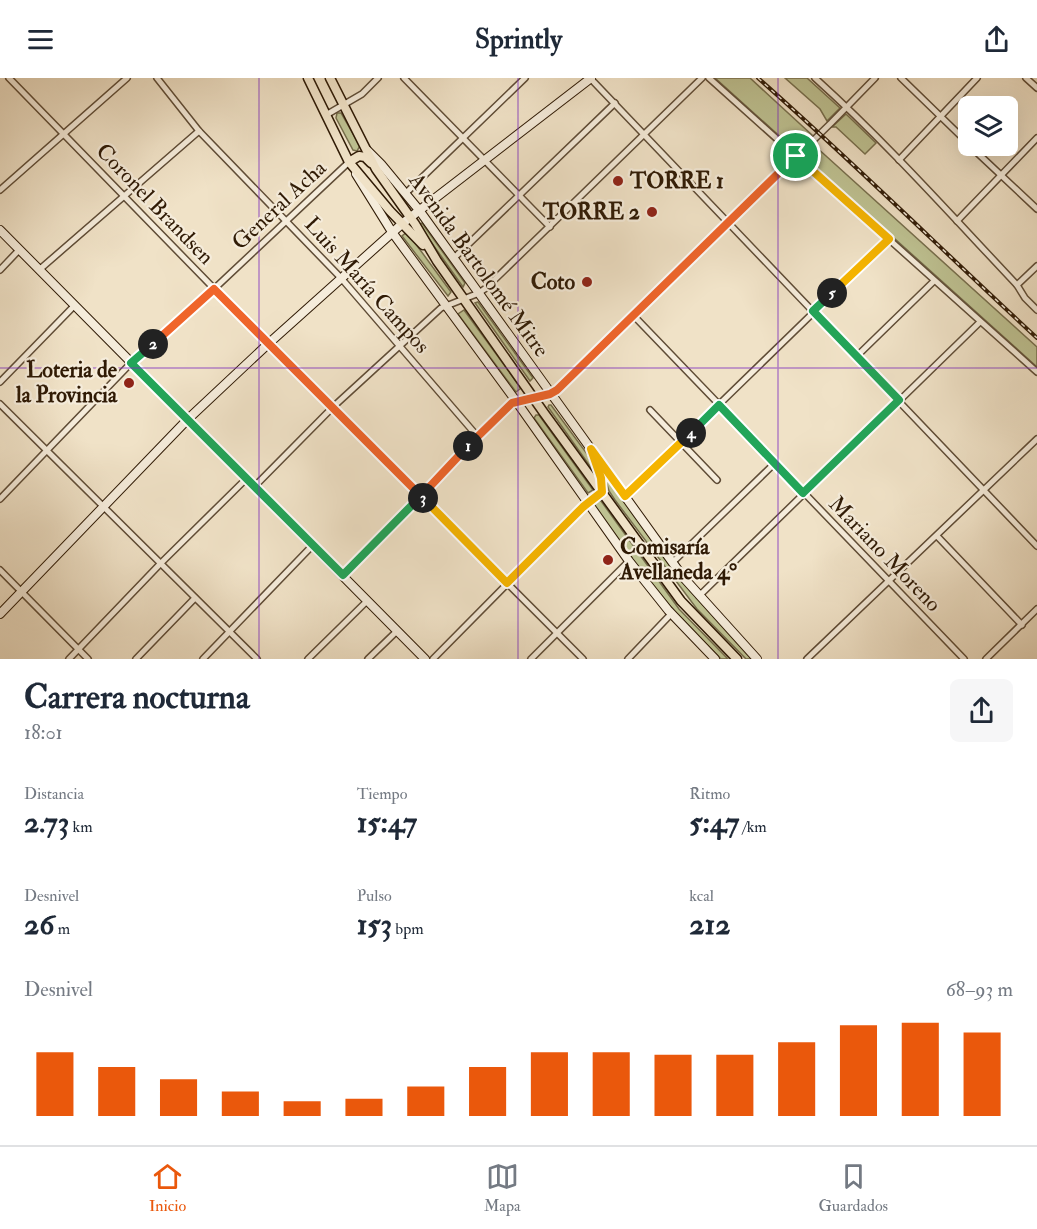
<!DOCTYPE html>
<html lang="es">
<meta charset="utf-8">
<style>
body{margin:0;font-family:"IM FELL Double Pica",serif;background:#f6f6f7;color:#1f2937;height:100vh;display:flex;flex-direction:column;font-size:22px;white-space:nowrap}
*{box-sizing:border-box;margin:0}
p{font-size:20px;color:#747a83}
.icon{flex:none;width:33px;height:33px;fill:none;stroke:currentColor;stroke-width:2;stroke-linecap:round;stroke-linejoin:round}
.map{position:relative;height:581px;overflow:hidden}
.sheet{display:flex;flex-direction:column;background:#fff;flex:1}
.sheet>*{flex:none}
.buttons{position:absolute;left:958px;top:18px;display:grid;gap:12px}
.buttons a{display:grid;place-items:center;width:60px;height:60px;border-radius:9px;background:#fff;box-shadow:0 6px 24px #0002;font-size:30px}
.pin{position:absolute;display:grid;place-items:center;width:51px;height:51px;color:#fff;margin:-26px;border:3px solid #fff;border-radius:50%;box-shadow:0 2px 6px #0007}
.km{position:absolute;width:30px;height:30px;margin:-15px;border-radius:50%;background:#222;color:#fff;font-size:16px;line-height:30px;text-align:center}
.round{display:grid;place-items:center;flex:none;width:63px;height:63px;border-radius:9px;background:#f6f6f7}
.summary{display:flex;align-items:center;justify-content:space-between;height:102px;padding:0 24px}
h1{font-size:33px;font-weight:700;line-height:45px}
.figures{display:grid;grid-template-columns:repeat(3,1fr);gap:9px;height:102px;padding:6px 24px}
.figures div{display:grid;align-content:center}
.figures b{font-size:30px;font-weight:700}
.figures small{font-size:16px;font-weight:400}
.figures p{font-size:16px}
.chart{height:168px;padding:12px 24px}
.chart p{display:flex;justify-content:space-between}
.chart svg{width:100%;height:108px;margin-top:6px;stroke:#ea580c;stroke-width:6}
header{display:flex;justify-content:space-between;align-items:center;height:78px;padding:0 24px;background:#fff;font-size:27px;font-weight:700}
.dock{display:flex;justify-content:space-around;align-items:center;height:84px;border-top:2px solid #e0e1e3;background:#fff;font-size:16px;color:#747a83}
.dock a{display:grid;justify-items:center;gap:3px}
.dock .active{color:#ea580c}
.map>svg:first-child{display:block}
</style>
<header><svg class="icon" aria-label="menu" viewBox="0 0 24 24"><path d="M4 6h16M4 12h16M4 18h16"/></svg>Sprintly<svg class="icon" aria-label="share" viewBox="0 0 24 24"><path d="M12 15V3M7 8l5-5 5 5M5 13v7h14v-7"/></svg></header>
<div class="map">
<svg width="1037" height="581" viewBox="0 0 1037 581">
<rect width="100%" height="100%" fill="#f0e2c7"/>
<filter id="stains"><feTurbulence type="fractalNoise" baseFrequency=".00333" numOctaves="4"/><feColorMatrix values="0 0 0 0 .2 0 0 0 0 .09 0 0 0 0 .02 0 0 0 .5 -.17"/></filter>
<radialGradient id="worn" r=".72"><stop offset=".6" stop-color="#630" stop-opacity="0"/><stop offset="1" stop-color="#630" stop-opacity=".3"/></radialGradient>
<g fill="#bec292" stroke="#766e4c" stroke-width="1.5">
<polygon points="715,0 750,0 812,57 796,73"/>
<polygon points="785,0 807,0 840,30 827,43 820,31"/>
<polygon points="337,35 341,35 360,68 357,73 353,72 336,40"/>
<polygon points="846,36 876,65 865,76 836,49 832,49"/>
<polygon points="815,68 1037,269 1037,289 804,79"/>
<polygon points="422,145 465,205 463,209 419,147"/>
<polygon points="407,154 451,214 448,218 402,158"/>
<polygon points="478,224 533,300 530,303 475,225"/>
<polygon points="464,232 521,310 516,314 458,236"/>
<polygon points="549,327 551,327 593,384 599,401 548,329"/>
<polygon points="536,337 539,337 593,412 588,415 534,340"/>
<polygon points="603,393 689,511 753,581 746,581 697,531 615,422 609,413"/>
<polygon points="598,422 601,423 679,531 728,581 721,581 675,534 631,480 593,427"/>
</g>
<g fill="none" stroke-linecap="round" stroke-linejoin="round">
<defs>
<g id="street">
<polyline points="9,0 268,266 583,581"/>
<polyline points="157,0 199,53 341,200 478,359"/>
<polyline points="404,0 550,149"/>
<polyline points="590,0 1037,468"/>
<polyline points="709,0 1037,294"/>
<path d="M815 0C887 65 951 137 1017 207L1025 220 1037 232"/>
<polyline points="901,0 969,66"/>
<polyline points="1026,0 1037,10"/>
<polyline points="326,37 362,16 378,0"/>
<polyline points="970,68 1037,131"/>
<polyline points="899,82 977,0"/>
<polyline points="0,112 127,0"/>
<polyline points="406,115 525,0"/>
<polyline points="957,143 1037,60"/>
<polyline points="454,180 615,25"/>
<polyline points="0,192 19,172"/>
<polyline points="39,192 199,53"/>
<polyline points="1017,207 1037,188"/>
<polyline points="633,237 964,581"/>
<polyline points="857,278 934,203"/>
<polyline points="0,304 74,228"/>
<polyline points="0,326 257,581"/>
<polyline points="650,332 717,402"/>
<polyline points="254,409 333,329 441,230 479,215 486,210 702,0"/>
<polyline points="625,418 889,161"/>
<polyline points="0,421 131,285 214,211 349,84"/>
<polyline points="937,458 1022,547"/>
<polyline points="673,484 775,385"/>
<polyline points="0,492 88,581"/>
<path d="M343 497 509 327C523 317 542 320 557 312L831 45 875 0"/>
<polyline points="699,518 980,244"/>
<polyline points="69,581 161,485 246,401"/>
<polyline points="136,581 195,520"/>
<polyline points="203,581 312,468"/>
<polyline points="308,581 367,523"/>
<polyline points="368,581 397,553"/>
<polyline points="433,581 583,429 602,414"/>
<polyline points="531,581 629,483"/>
<polyline points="628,581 671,536"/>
<polyline points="807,581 1037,361"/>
<polyline points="986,581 1037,531"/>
</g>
<g id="secondary">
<polyline points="368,73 381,86 419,132 683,499 757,581"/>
<polyline points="356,96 392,154 516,323 629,483 668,532 715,581"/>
<polyline points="0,152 425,581"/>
<polyline points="0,536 187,342 268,266 403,145 591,0"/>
</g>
<g id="primary">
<polyline points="308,0 349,84 390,133 423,167"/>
<polyline points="330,0 376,91 415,146 437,183 544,335 681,523 737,581"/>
<polyline points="349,84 359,78 365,79 371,85"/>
<polyline points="591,371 601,400 602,414"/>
</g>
</defs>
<use href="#street" stroke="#5f4c36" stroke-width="8"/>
<use href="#secondary" stroke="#2f1a05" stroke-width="10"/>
<use href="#primary" stroke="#2f1a05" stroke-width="11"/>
<use href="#street" stroke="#f5ecdb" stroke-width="5"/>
<use href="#secondary" stroke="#f5ecdb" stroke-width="8"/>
<use href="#primary" stroke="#f0e2c7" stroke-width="8"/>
<defs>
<path id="rail" d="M758 0C853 84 944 174 1037 260"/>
</defs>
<use href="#rail" stroke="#2f1a05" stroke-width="4"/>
<use href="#rail" stroke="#f5ecdb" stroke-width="1.5" stroke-dasharray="4.5" stroke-linecap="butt"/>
</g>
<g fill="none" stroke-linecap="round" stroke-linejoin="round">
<defs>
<polyline id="split-1" points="468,368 512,325 550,316 557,312 796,78"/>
<polyline id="split-2" points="153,266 214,211 421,418 468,368"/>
<polyline id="split-3" points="153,266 131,285 343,497 421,418 423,420"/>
<polyline id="split-4" points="423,420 507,505 583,429 602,414 601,400 591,371 625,418 691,355"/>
<polyline id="split-5" points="691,355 719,327 803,415 899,322 813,233 832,215"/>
<polyline id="split-6" points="796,78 889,161 832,215"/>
</defs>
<use href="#split-1" stroke="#fff" stroke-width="12"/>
<use href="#split-2" stroke="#fff" stroke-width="12"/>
<use href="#split-3" stroke="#fff" stroke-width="12"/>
<use href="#split-4" stroke="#fff" stroke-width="12"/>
<use href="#split-5" stroke="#fff" stroke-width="12"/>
<use href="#split-6" stroke="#fff" stroke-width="12"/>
<use href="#split-1" stroke="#f0652b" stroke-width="8"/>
<use href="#split-2" stroke="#f0652b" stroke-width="8"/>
<use href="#split-3" stroke="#22a559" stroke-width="8"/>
<use href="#split-4" stroke="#f5b400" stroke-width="8"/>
<use href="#split-5" stroke="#22a559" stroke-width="8"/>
<use href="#split-6" stroke="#f5b400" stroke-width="8"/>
</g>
<path fill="none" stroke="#7b2cbf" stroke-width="1.5" stroke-opacity="0.55" d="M259 0V581M518 0V581M778 0V581M0 290H1037"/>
<g fill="#8f2418" stroke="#f5ecdb" stroke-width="2">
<circle cx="618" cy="103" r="6"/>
<circle cx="652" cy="134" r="6"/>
<circle cx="587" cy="204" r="6"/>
<circle cx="129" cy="305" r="6"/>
<circle cx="608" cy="482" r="6"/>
</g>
<g text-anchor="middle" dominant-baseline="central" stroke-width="4.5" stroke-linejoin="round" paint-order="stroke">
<g font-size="22" font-weight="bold" fill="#2f1a05" stroke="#f5ecdb" text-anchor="end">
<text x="630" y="103" text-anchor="start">TORRE 1</text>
<text x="640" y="134">TORRE 2</text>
<text x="575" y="204">Coto</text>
<text x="117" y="292">Loteria de<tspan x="117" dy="25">la Provincia</tspan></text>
<text x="620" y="469" text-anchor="start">Comisaría<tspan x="620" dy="25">Avellaneda 4°</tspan></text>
</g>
<g font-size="22" fill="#2f1a05" stroke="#f5ecdb">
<text transform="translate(155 126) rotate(46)">Coronel Brandsen</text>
<text transform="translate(279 127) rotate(-43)">General Acha</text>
<text transform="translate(479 187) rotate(54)">Avenida Bartolomé Mitre</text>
<text transform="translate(367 207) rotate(48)">Luis María Campos</text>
<text transform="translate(885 476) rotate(46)">Mariano Moreno</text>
</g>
</g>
<rect width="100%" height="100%" filter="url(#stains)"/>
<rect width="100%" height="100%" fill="url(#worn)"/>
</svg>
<div class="buttons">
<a><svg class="icon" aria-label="layers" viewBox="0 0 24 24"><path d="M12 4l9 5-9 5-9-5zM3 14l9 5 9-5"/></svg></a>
</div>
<div class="pin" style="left:796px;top:78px;background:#1e9e55"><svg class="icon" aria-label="arrive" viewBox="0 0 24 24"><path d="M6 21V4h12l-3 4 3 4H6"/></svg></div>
<b class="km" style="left:468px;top:368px">1</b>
<b class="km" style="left:153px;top:266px">2</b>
<b class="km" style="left:423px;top:420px">3</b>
<b class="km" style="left:691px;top:355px">4</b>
<b class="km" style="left:832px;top:215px">5</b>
</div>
<section class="sheet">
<div class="summary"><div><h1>Carrera nocturna</h1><p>18:01</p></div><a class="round"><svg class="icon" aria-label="share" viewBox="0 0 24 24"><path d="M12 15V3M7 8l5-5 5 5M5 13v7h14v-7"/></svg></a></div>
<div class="figures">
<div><p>Distancia</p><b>2.73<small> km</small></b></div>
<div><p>Tiempo</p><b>15:47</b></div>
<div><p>Ritmo</p><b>5:47<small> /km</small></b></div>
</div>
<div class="figures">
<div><p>Desnivel</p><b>26<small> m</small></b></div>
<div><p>Pulso</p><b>153<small> bpm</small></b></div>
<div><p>kcal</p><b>212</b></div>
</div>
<div class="chart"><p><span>Desnivel</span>68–93 m</p>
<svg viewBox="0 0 160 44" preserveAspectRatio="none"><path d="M5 44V18M15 44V24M25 44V29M35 44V34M45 44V38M55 44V37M65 44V32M75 44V24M85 44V18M95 44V18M105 44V19M115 44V19M125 44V14M135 44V7M145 44V6M155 44V10"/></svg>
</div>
</section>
<nav class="dock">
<a class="active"><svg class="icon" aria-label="home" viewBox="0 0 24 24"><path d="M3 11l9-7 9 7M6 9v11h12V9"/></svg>Inicio</a>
<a><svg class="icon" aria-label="map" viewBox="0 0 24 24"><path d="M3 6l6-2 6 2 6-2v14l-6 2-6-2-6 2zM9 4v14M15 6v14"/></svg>Mapa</a>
<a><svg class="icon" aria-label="saved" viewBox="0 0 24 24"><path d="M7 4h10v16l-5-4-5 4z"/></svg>Guardados</a>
</nav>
